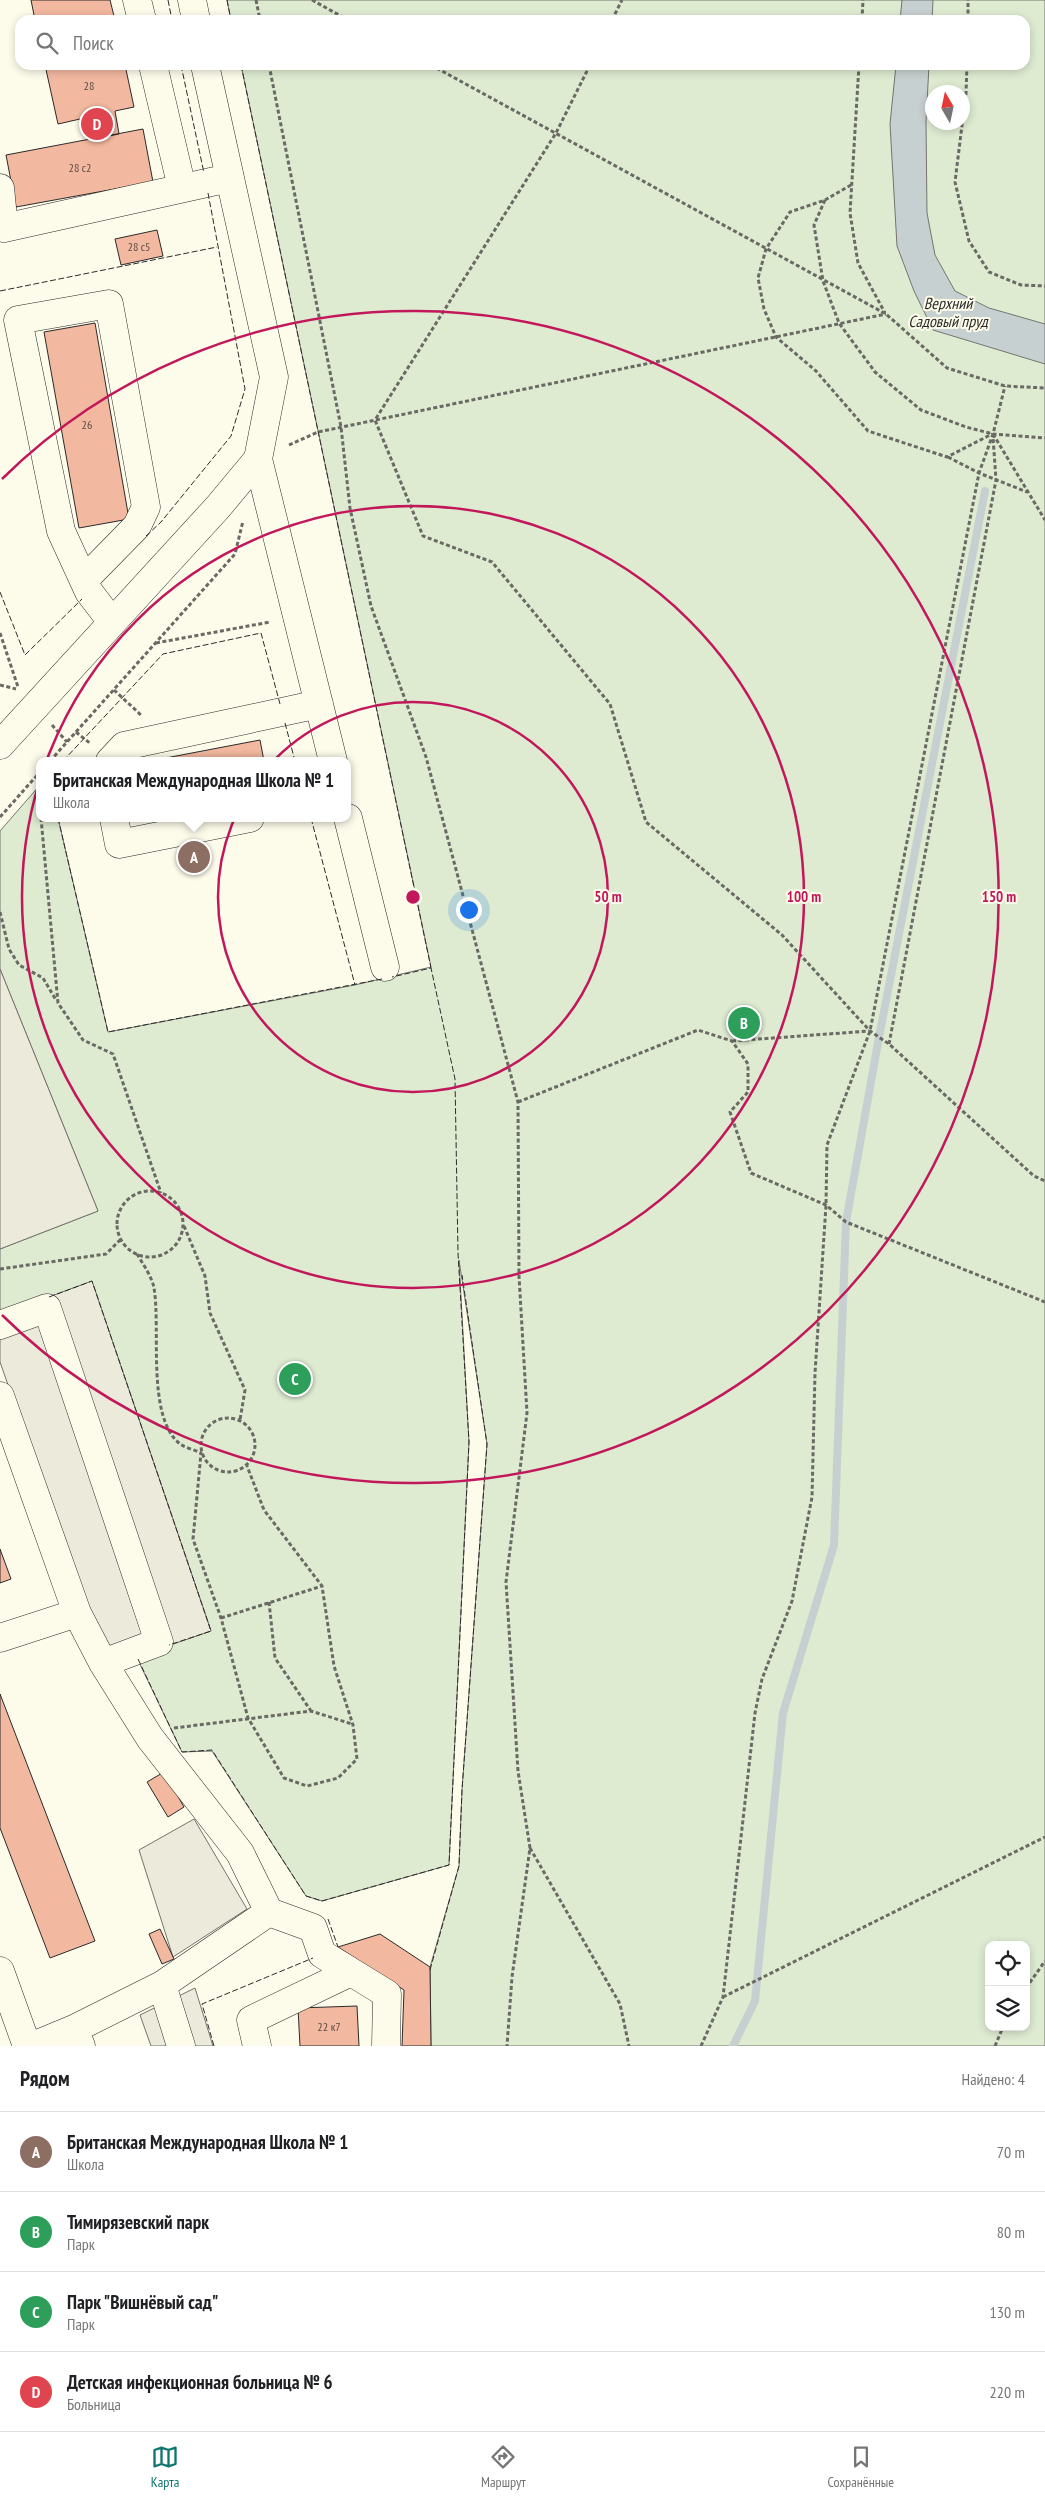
<!DOCTYPE html>
<html lang="ru">
<meta charset="utf-8">
<style>
body{margin:0;font-family:"PT Sans Narrow",sans-serif;background:#f6f6f6;color:#202124}
.controls{position:absolute;right:15px;bottom:15px;display:grid;overflow:hidden;border-radius:10px;box-shadow:0 2px 8px #0003}
.controls button{width:45px;height:45px;display:grid;place-items:center;padding:0;border:0;border-bottom:1px solid #e0e0e0;background:#fff;color:#202124;font:25px sans-serif}
.compass{position:absolute;left:925px;top:85px;width:45px;height:45px;border-radius:50%;background:#fff;box-shadow:0 2px 8px #0003;rotate:351deg}
.you{position:absolute;left:468px;top:909px;width:18px;height:18px;margin:-12px;border:4px solid #fff;border-radius:50%;background:#1a73e8;box-shadow:0 0 0 8px #1a73e833}
.badge{display:grid;place-items:center;width:32px;height:32px;border-radius:50%;background:#0f766e;color:#fff;font-size:16px;font-weight:700}
.pin{position:absolute;translate:-50% -50%;border:2px solid #fff;box-shadow:0 1px 5px #0006}
.popup{position:absolute;left:36px;top:757px;width:315px;height:65px;box-sizing:border-box;display:grid;place-content:center;border-radius:10px;background:#fff;filter:drop-shadow(0 1px 4px #0005);font-size:16px;white-space:nowrap;color:#757577}
.popup b{font-size:19px;color:#202124}
.popup::after{content:'';position:absolute;left:50%;top:100%;margin-left:-10px;border:10px solid transparent;border-top-color:#fff}
.list{margin:0;padding:0;list-style:none}
h2{display:flex;justify-content:space-between;align-items:center;height:65px;margin:0;padding:0 20px;font-size:21px}
h2 small{font-size:16px;font-weight:400;color:#757577}
.list li{display:grid;grid-template-columns:32px 1fr auto;gap:15px;align-items:center;box-sizing:border-box;height:80px;padding:0 20px;border-top:1px solid #e0e0e0}
.list b{display:block;font-size:19px;white-space:nowrap}
.list p{margin:0;font-size:16px;white-space:nowrap;color:#757577}
.list em{font-size:16px;font-style:normal;color:#757577}
.icon{flex:none;width:28px;height:28px;fill:none;stroke:currentColor;stroke-width:2;stroke-linecap:round;stroke-linejoin:round}
.map{position:relative;flex:none;width:1045px;height:2046px;overflow:hidden}
.search{position:absolute;background:#fff;box-shadow:0 2px 8px #0003;left:15px;right:15px;top:15px;height:55px;display:flex;align-items:center;gap:12px;box-sizing:border-box;padding:0 18px;border-radius:15px;color:#757577;font-size:19px}
.sheet{height:385px;background:#fff}
nav{display:flex;justify-content:space-around;align-items:center;box-sizing:border-box;height:70px;border-top:1px solid #e0e0e0;background:#fff;font-size:14px;color:#757577}
nav a{display:grid;justify-items:center;gap:2px}
nav .on{color:#0f766e}
.map>svg:first-child{display:block}
</style>
<div class="map">
<svg width="1045" height="2046" viewBox="0 0 1045 2046">
<rect width="100%" height="100%" fill="#fdfbea"/>
<path fill="#deebd1" stroke="#74746e" fill-rule="evenodd" d="M 227,0 L 1045,0 L 1045,2046 L 431,2046 L 430,1967 L 459,1866 L 462,1790 L 487,1444 L 459,1260 L 469,1442 L 449,1865 L 322,1901 L 306,1896 L 212,1751 L 182,1752 L 136,1656 L 211,1631 L 92,1282 L 0,1315 L 0,1249 L 98,1211 L 0,969 L 0,831 L 40,785 L 40,818 L 58,818 L 108,1032 L 355,985 L 431,967 L 241,65 L 1025,65 L 1025,20 L 231,20 ZM 932,92 L 962,92 L 962,122 L 932,122 ZM 989,1945 L 1026,1945 L 1026,2027 L 989,2027 Z"/>
<path fill="#eceadb" stroke="#74746e" d="M 0,969 L 98,1211 L 0,1249 Z
M 92,1281 L 211,1631 L 107,1667 L 0,1362 L 0,1315 Z
M 194,1819 L 247,1909 L 173,1957 L 139,1850 Z
M 195,1988 L 213,2046 L 151,2046 L 140,2015 Z"/>
<path fill="#c7d0d0" stroke="#74746e" d="M 902,0 L 933,0 L 932,20 L 900,20 Z
M 896,65 L 929,65 L 926,122 L 927,213 L 935,255 L 955,291 L 989,308 L 1045,324 L 1045,364 L 933,330 L 914,291 L 897,246 L 890,124 Z"/>
<g fill="none" stroke-linecap="round" stroke-linejoin="round">
<path stroke="#c7d0d0" stroke-width="8" d="M 733,2046 L 755,2001 L 783,1713 L 834,1545 L 846,1222 L 879,1037 L 985,491"/>
</g>
<path fill="#f2b8a0" stroke="#2b2b2b" d="M 31,0 L 110,0 L 115,20 L 35,20 Z
M 45,65 L 125,65 L 134,107 L 115,111 L 119,134 L 94,139 L 89,117 L 58,124 Z
M 143,129 L 153,182 L 16,207 L 6,155 Z
M 157,230 L 163,256 L 121,265 L 115,239 Z
M 95,323 L 129,519 L 79,528 L 44,332 Z
M 260,740 L 264,761 L 150,761 Z
M 0,1549 L 11,1579 L 0,1583 Z
M 0,1694 L 95,1941 L 50,1958 L 0,1828 Z
M 164,1772 L 184,1807 L 168,1817 L 147,1782 Z
M 160,1929 L 174,1959 L 162,1964 L 149,1934 Z
M 380,1934 L 430,1967 L 431,2046 L 402,2046 L 404,1990 L 338,1947 Z
M 357,2006 L 359,2046 L 300,2046 L 298,2008 Z"/>
<g fill="none" stroke-linecap="round" stroke-linejoin="round">
<defs>
<path id="minor" d="M 137,0 L 142,20
M 192,0 L 196,20
M 153,65 L 182,188
M 205,65 L 274,377 L 258,459 L 333,761
M 0,188 L 4,228 L 229,178
M 84,580 L 137,526 L 146,507 L 109,304 L 18,320 L 61,531 L 89,592 L 112,622
M 0,745 L 218,507 L 258,459
M 110,761 L 124,746 L 319,704
M 114,818 L 119,844 L 250,818
M 348,818 L 385,967
M 0,1325 L 47,1308 L 159,1642 L 103,1663
M 0,1396 L 77,1613 L 0,1638
M 269,1912 L 313,1928 L 322,1954 L 387,1994 L 386,2046
M 0,1971 L 27,2046
M 162,1985 L 181,2046
M 74,2029 L 162,1985 L 269,1912 L 240,1853 L 150,1738 L 103,1663 L 77,1613
M 33,2046 L 74,2029 L 81,2046
M 257,2046 L 251,2020 L 351,1972"/>
</defs>
<use href="#minor" stroke="#2b2b2b" stroke-width="29"/>
<path stroke="#6a6964" stroke-width="3" stroke-dasharray="4 2.5" stroke-linecap="butt" d="M 256,0 L 260,20
M 312,0 L 348,20
M 612,20 L 622,0
M 862,20 L 863,0
M 968,20 L 968,0
M 269,65 L 341,427 L 350,508 L 371,606 L 426,757 L 518,1102 L 519,1276 L 527,1413 L 506,1582 L 518,1771 L 530,1848 L 512,1977 L 507,2046
M 431,65 L 886,314 L 947,368 L 1005,386 L 1045,388
M 590,65 L 556,133 L 375,420 L 423,536 L 492,562 L 610,704 L 646,822 L 782,935 L 870,1031 L 889,1044 L 1034,1176 L 1045,1181
M 859,65 L 850,213 L 858,263 L 885,313
M 967,65 L 966,93 L 955,182 L 969,241 L 989,272 L 1021,285 L 1045,286
M 851,185 L 825,200 L 790,212 L 766,249 L 758,278 L 764,309 L 776,337 L 816,371 L 868,431 L 947,457 L 992,434
M 825,200 L 814,225 L 823,281 L 839,323 L 875,372 L 921,410 L 966,427 L 993,434 L 1045,438
M 993,434 L 1045,520
M 289,445 L 318,432 L 886,314
M 948,457 L 979,473 L 1027,492
M 0,633 L 18,687
M 156,643 L 270,622
M 0,685 L 16,689
M 114,690 L 141,715
M 52,725 L 67,742
M 76,732 L 91,744
M 50,761 L 235,554 L 243,521
M 38,775 L 40,812
M 0,817 L 40,772
M 41,818 L 58,1003 L 83,1040 L 113,1054 L 161,1193
M 0,912 L 9,949 L 19,965 L 43,978 L 56,1000
M 732,1041 L 869,1031
M 889,1044 L 996,480 L 993,437
M 518,1102 L 698,1030 L 732,1041 L 748,1064 L 748,1092 L 730,1112 L 751,1173 L 826,1205 L 846,1222 L 1045,1302
M117 1224a33 33 0 1 1 66 0a33 33 0 1 1-66 0Z
M 184,1226 L 205,1276 L 210,1313 L 245,1390 L 240,1420
M 137,1254 C 143,1264 152,1277 154,1288 C 161,1329 146,1417 180,1444 C 186,1448 195,1450 201,1453 L 193,1539 L 221,1618 L 248,1718 L 284,1778 L 307,1786 L 338,1778 L 357,1759 L 353,1725 L 334,1666 L 322,1586 L 264,1510 L 247,1466
M 0,1269 L 106,1254 L 121,1239
M201 1445a27 27 0 1 1 54 0a27 27 0 1 1-54 0Z
M 269,1602 L 275,1658 L 311,1711
M 221,1618 L 322,1586
M 174,1728 L 311,1711 L 352,1724
M 530,1848 L 620,2004 L 629,2046
M 1026,1988 L 1045,1961
M 723,1997 L 1045,1837
M 701,2046 L 723,1997 L 755,1713 L 762,1679 L 792,1601 L 812,1497 L 815,1373 L 826,1205 L 827,1145 L 870,1031 L 979,473 L 993,434 L 1005,386
M 995,2046 L 1003,2027"/>
<use href="#minor" stroke="#fdfbea" stroke-width="28"/>
<path stroke="#2b2b2b" stroke-width="1" stroke-dasharray="6 2.5" stroke-linecap="butt" d="M 168,0 L 172,20
M 227,0 L 231,20
M 181,65 L 204,173
M 241,65 L 431,968
M 0,291 L 217,247
M 146,536 L 161,522 L 231,436 L 245,389 L 208,193
M 0,592 L 25,655 L 82,599
M 285,723 L 295,761
M 63,761 L 163,654 L 261,633 L 280,704
M 58,818 L 108,1032 L 382,979
M 311,818 L 355,985
M 49,1297 L 92,1281 L 211,1631 L 169,1645
M 138,1659 L 182,1752 L 212,1750 L 306,1896 L 322,1901 L 449,1865 L 469,1442 L 458,1253 L 455,1079 L 431,968 L 392,977
M 328,1919 L 338,1947
M 430,1970 L 459,1866 L 462,1790 L 487,1444 L 462,1275
M 214,2046 L 202,2004 L 313,1958"/>
</g>
<g fill="none" stroke="#c2185b" stroke-width="2.5">
<circle cx="413" cy="897" r="195"/>
<circle cx="413" cy="897" r="391"/>
<path d="M2 479A586 586 0 1 1 2 1315"/>
</g>
<g text-anchor="middle" stroke-width="4" stroke-linejoin="round" paint-order="stroke">
<g font-size="12" fill="#5d4e48">
<text x="89" y="90">28</text>
<text x="80" y="172">28 с2</text>
<text x="139" y="251">28 c5</text>
<text x="87" y="429">26</text>
<text x="329" y="2031">22 к7</text>
</g>
<g font-size="16" font-style="italic" fill="#2b2b2b" stroke="#fdfbea">
<text x="948" y="309">Верхний<tspan x="948" dy="18">Садовый пруд</tspan></text>
</g>
</g>
<circle cx="413" cy="897" r="8" fill="#c2185b" stroke="#fdfbea" stroke-width="2.5"/>
<g font-size="15" text-anchor="middle" font-weight="bold" fill="#c2185b" stroke="#fdfbea" stroke-width="4" stroke-linejoin="round" paint-order="stroke">
<text x="608" y="902">50 m</text>
<text x="804" y="902">100 m</text>
<text x="999" y="902">150 m</text>
</g>
</svg>
<div class="controls">
<button><svg class="icon" aria-label="locate" viewBox="0 0 24 24"><circle cx="12" cy="12" r="6"/><path d="M12 2v4M12 18v4M2 12h4M18 12h4"/></svg></button>
<button><svg class="icon" aria-label="layers" viewBox="0 0 24 24"><path d="M12 4l9 5-9 5-9-5zM3 14l9 5 9-5"/></svg></button>
</div>
<svg class="compass" viewBox="-18 -18 36 36"><path d="M0-13l5 13h-10z" fill="#e53935"/><path d="M0 13l5-13h-10z" fill="#757577"/></svg>
<div class="you"></div>
<div class="pin badge" style="left:194px;top:857px;background:#8d6e63">A</div>
<div class="popup"><b>Британская Международная Школа № 1</b>Школа</div>
<div class="pin badge" style="left:744px;top:1023px;background:#2e9e5b">B</div>
<div class="pin badge" style="left:295px;top:1379px;background:#2e9e5b">C</div>
<div class="pin badge" style="left:97px;top:124px;background:#e0444e">D</div>
<div class="search"><svg class="icon" aria-label="search" viewBox="0 0 24 24"><circle cx="10" cy="10" r="6"/><path d="M15 15l6 6"/></svg>Поиск</div>
</div>
<section class="sheet">
<h2>Рядом<small>Найдено: 4</small></h2>
<ul class="list">
<li><span class="badge" style="background:#8d6e63">A</span><div><b>Британская Международная Школа № 1</b><p>Школа</p></div><em>70 m</em></li>
<li><span class="badge" style="background:#2e9e5b">B</span><div><b>Тимирязевский парк</b><p>Парк</p></div><em>80 m</em></li>
<li><span class="badge" style="background:#2e9e5b">C</span><div><b>Парк &quot;Вишнёвый сад&quot;</b><p>Парк</p></div><em>130 m</em></li>
<li><span class="badge" style="background:#e0444e">D</span><div><b>Детская инфекционная больница № 6</b><p>Больница</p></div><em>220 m</em></li>
</ul>
</section>
<nav>
<a class="on"><svg class="icon" aria-label="map" viewBox="0 0 24 24"><path d="M3 6l6-2 6 2 6-2v14l-6 2-6-2-6 2zM9 4v14M15 6v14"/></svg>Карта</a>
<a><svg class="icon" aria-label="directions" viewBox="0 0 24 24"><path d="M12 3l9 9-9 9-9-9zM9 14v-3h6M13 9l2 2-2 2"/></svg>Маршрут</a>
<a><svg class="icon" aria-label="saved" viewBox="0 0 24 24"><path d="M7 4h10v16l-5-4-5 4z"/></svg>Сохранённые</a>
</nav>
